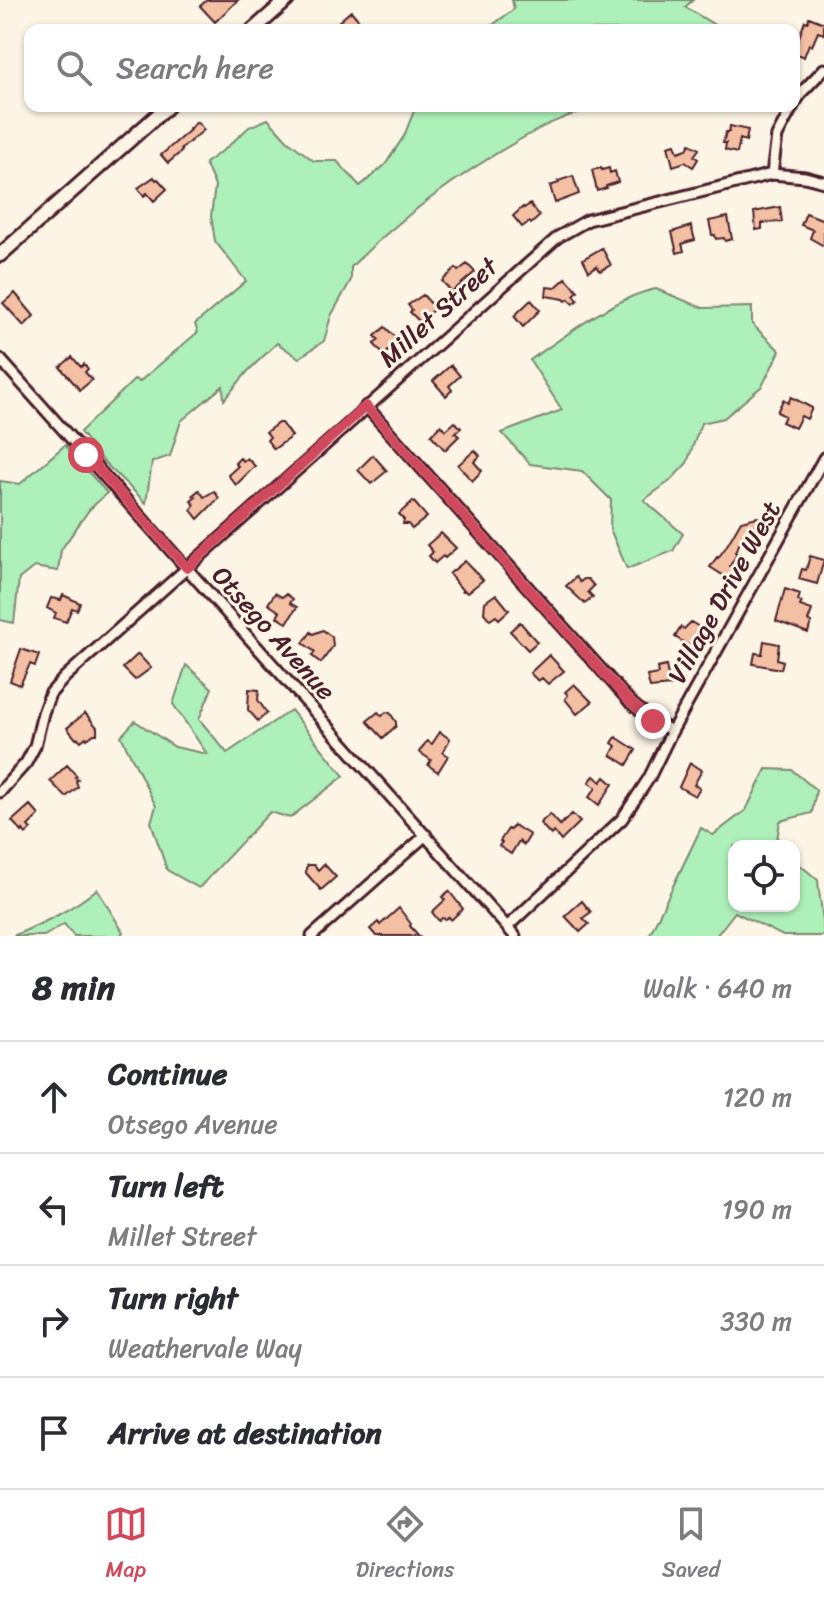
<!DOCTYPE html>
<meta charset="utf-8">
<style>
body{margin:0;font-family:Sriracha,sans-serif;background:#f2f2f3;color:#2b2b33}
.controls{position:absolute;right:24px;bottom:24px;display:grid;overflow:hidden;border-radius:16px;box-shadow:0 2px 6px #0004}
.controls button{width:72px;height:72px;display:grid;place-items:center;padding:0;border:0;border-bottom:2px solid #e1e1e2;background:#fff;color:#2b2b33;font:40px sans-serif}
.stop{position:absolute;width:24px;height:24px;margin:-18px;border:6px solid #d1495b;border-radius:50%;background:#fff}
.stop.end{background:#d1495b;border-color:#fff;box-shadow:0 2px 8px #0008}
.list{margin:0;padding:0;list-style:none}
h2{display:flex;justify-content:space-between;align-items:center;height:104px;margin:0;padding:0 32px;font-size:34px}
h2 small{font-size:26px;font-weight:400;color:#7c7c81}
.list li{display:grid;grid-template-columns:52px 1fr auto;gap:24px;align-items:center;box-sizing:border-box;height:112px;padding:0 32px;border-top:2px solid #e1e1e2}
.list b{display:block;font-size:30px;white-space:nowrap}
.list p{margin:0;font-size:26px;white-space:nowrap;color:#7c7c81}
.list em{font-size:26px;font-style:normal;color:#7c7c81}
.icon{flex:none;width:44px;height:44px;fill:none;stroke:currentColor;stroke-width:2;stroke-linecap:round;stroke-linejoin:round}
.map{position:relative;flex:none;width:824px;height:936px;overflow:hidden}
.search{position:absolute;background:#fff;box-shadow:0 2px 6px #0004;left:24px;right:24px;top:24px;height:88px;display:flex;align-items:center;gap:20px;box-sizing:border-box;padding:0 28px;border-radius:16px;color:#7c7c81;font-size:30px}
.sheet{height:552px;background:#fff}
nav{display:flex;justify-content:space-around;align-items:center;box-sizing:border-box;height:112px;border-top:2px solid #e1e1e2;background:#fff;font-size:22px;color:#7c7c81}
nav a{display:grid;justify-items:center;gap:4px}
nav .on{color:#d1495b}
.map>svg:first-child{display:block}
</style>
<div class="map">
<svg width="824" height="936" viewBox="0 0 824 936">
<rect width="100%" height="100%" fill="#fcf5e5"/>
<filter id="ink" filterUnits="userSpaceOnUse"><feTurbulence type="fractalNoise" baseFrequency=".0125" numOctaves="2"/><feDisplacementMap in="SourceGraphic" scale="16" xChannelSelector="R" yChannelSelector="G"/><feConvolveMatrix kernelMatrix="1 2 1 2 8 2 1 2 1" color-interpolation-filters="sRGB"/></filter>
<g filter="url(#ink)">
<path fill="#aef0b9" stroke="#7c8872" stroke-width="2" d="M 512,0 L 693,0 L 685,7 L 723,30 L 486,30 L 514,9 Z
M 416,106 L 597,106 C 578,113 557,119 539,129 C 471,166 406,212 351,267 L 351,280 L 331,316 L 324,341 L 299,358 L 277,343 L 248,371 L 224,400 L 223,386 L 181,421 L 170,456 L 152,462 L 146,503 L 104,462 L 80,432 L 135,379 L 139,382 L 198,332 L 195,324 L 246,281 L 215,241 L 211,216 L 215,186 L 205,163 L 225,149 L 249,127 L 268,119 L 287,140 L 314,161 L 337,161 L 360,186 L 385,165 L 404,136 Z
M 656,289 L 703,308 L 752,307 L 752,324 L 780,351 L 762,386 L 724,418 L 701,423 L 687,463 L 670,481 L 644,500 L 683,534 L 673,551 L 627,569 L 610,529 L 611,500 L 582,471 L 530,464 L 502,433 L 562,410 L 530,360 C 566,336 614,297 656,289 Z
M 65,445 L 107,493 L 89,510 L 61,550 L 58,571 L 34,567 L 19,579 L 14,623 L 0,620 L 0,481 L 20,484 Z
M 186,665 L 212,688 L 199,719 L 227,753 L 291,710 L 344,776 L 290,818 L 270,812 L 199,888 L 167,870 L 151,822 L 156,806 L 121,736 L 135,721 L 175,747 L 207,754 L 173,704 Z
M 766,769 L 792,770 L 816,790 L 812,813 L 780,821 L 776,846 L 734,846 L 734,906 L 794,906 L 794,860 L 818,880 C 819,899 824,917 824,936 L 783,936 L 735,912 L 716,936 L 649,936 L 701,828 L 713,835 L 746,810 Z
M 97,889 L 123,932 L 120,936 L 74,936 L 64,924 L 44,936 L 13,936 C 43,923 72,910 97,889 Z"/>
<path fill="#f3c0a4" stroke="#4a1f2b" stroke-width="2" d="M 207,0 L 238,0 L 215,22 L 200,6 Z
M 351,11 L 363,25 L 357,30 L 329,30 Z
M 809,17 L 824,23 L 824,34 L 818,32 L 812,46 L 809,44 L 804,57 L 794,53 L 794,51 L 805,21 L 808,22 Z
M 197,122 L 204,130 L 181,149 L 182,151 L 168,163 L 161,155 L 190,130 L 189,129 Z
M 730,126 L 748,130 L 746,141 L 740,139 L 737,153 L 725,150 L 726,143 L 723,143 L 726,132 L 729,132 Z
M 675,144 L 678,152 L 687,149 L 690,144 L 699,149 L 694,156 L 698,159 L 693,167 L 685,162 L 673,166 L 668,146 Z
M 601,168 L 602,170 L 609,168 L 610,173 L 615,171 L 618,182 L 606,186 L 607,188 L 597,191 L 592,170 Z
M 573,176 L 579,194 L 555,203 L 550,186 L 559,183 L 558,181 Z
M 154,177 L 156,180 L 158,179 L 167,189 L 154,201 L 147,193 L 144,196 L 138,188 Z
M 530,204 L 540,216 L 531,224 L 529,222 L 522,227 L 513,216 L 523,207 L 524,208 Z
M 780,207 L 782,222 L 762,223 L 762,229 L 756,230 L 754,212 Z
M 806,213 L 824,220 L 824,246 L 810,238 L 813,230 L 801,225 Z
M 728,217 L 732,239 L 725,241 L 724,238 L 716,239 L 715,235 L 712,235 L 709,221 Z
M 691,226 L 695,240 L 684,243 L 682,244 L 684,251 L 677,253 L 672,232 Z
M 602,248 L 611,265 L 600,271 L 597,266 L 589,271 L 583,259 Z
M 467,264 L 475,272 L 452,292 L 442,281 L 456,268 L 458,271 Z
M 566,278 L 578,291 L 574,295 L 578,300 L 573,304 L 569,299 L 566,301 L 564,299 L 546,296 L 547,287 L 555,288 Z
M 15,293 L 34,316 L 24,326 L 3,303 Z
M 423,295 L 435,308 L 420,322 L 410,312 L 412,310 L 408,305 Z
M 531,300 L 540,310 L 523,327 L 514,316 Z
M 385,327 L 399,341 L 384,355 L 374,344 L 379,340 L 375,336 Z
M 72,357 L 81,367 L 84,364 L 88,369 L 85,372 L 92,380 L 80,390 L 60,367 Z
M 451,365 L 460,376 L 449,386 L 452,390 L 446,396 L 433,381 Z
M 791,397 L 812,408 L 807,419 L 801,416 L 795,428 L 782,422 L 785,416 L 777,412 L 783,400 L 788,403 Z
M 455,422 L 461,428 L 455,433 L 459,436 L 445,450 L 431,435 L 441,425 L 446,430 Z
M 278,423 L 281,423 L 292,436 L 274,449 L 267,440 L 270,437 L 266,432 Z
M 475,450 L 480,456 L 474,462 L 482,471 L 472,481 L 458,465 Z
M 373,455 L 387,471 L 371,484 L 358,470 Z
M 240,458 L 243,461 L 247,458 L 255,466 L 236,485 L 228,475 L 238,466 L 235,463 Z
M 199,490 L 204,497 L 214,491 L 219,498 L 198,519 L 191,510 L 195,505 L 191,501 L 196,497 L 193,495 Z
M 413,501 L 427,517 L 412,529 L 408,524 L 403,524 L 404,520 L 399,514 Z
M 757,517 L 766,521 L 761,529 L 754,525 L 744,540 L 742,539 L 735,552 L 737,554 L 730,566 L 735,569 L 729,579 L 710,567 L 717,557 L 718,558 L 726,547 L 741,521 Z
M 441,533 L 456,548 L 445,558 L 443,556 L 435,563 L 429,556 L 433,552 L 427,545 Z
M 810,556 L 824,560 L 817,584 L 799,579 L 802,569 L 806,570 Z
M 465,561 L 483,580 L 467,593 L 464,590 L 463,591 L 449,574 Z
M 576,577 L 580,582 L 584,579 L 588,579 L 594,586 L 588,592 L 593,597 L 585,604 L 566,586 Z
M 785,589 L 800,594 L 798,601 L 802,602 L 800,606 L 812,610 L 808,621 L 811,622 L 808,633 L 776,621 Z
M 275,593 L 282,597 L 286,594 L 293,599 L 290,603 L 297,607 L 287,623 L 277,617 L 280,612 L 268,604 Z
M 496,594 L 509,610 L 499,619 L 496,616 L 490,620 L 484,613 L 485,602 Z
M 63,595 L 80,603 L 77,610 L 72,608 L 66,622 L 54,618 L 56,613 L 47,608 L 51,598 L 61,600 Z
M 520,622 L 537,642 L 528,650 L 510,631 Z
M 691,622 L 704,630 L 693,648 L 675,637 L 681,627 L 684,629 Z
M 323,630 L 332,637 L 333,646 L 321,663 L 312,656 L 315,652 L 303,643 L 311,632 L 313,634 Z
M 764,641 L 779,644 L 777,659 L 783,661 L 781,669 L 753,664 L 755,653 L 762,654 Z
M 21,649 L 39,655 L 35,666 L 30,664 L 20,685 L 10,681 Z
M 138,654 L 151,668 L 135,680 L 123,668 Z
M 549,655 L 564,671 L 548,684 L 542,678 L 538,681 L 530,673 Z
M 666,666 L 670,686 L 650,688 L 647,676 L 658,674 L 657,668 Z
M 574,684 L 592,702 L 577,714 L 565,699 L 568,695 L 565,692 Z
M 249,689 L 259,690 L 258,700 L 267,713 L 258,721 L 248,710 Z
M 378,712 L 382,716 L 386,712 L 390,713 L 396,722 L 396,726 L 383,738 L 367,721 Z
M 85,713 L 97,727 L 97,734 L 94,734 L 87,739 L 86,737 L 81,741 L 78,738 L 76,739 L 67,728 Z
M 440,732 L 450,739 L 443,752 L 448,756 L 438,772 L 428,765 L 431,760 L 419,752 L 427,741 L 432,744 Z
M 616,737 L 636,750 L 627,765 L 611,755 L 616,746 L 612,743 Z
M 690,763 L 702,770 L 694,785 L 700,788 L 695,796 L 679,787 Z
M 67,765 L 77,776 L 75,777 L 78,780 L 76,781 L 78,787 L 66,797 L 50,781 Z
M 594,776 L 601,782 L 605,777 L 613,784 L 599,805 L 589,797 L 596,788 L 589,782 Z
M 30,805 L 39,815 L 28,826 L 31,829 L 26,834 L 23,830 L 22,832 L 12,821 Z
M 550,814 L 560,825 L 572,814 L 580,822 L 561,841 L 554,832 L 551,835 L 540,823 Z
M 514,825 L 530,835 L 524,845 L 519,841 L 511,854 L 499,846 L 502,842 L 500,841 L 508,829 L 510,830 Z
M 324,864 L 336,877 L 321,890 L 306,873 L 306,868 L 308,865 L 314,865 L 318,870 Z
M 449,891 L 463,909 L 451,920 L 449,917 L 446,919 L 442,918 L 439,921 L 432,912 L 445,900 L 442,897 Z
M 582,901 L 591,912 L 583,918 L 589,924 L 580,932 L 565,916 Z
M 399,908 L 411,924 L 410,926 L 419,936 L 376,936 L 370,929 L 378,922 L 380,925 Z"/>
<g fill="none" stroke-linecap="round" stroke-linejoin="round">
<defs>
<path id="minor" d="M 794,104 L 802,92 L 824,69
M 772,174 L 777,136 L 793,106
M 0,359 L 515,936
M 366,406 L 630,702 L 653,721 L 672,731
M 0,792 L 26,763 L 35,746 L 43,713 L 50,694 L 65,677 L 558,237 L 588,220 L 772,174 L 805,177 L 824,182
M 507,927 L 622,819 L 649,778 L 672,731 L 824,458
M 312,936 L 426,835"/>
<path id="tertiary" d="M 253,30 L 287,0
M 0,255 L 168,106"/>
</defs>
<use href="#minor" stroke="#4a1f2b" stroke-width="15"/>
<use href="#tertiary" stroke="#4a1f2b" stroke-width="18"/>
<use href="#minor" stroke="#fcf5e5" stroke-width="9"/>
<use href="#tertiary" stroke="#fcf5e5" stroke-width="12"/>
</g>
</g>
<g fill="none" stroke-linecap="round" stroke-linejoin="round" filter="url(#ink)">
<path stroke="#d1495b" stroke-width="10" d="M 86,455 L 187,568 L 366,406 L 608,678 L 630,702 L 653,721"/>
</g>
<g text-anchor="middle" stroke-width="6" stroke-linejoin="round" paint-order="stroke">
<g font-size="26" fill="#4a1f2b" stroke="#fcf5e5">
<text transform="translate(438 312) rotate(-42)" y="9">Millet Street</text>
<text transform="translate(724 592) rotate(-61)" y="9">Village Drive West</text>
<text transform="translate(274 633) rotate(48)" y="9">Otsego Avenue</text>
</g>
</g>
</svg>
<div class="controls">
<button><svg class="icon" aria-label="locate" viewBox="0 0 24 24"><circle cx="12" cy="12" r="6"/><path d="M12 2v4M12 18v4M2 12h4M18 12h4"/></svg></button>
</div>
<div class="stop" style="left:86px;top:455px"></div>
<div class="stop end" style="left:653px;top:721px"></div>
<div class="search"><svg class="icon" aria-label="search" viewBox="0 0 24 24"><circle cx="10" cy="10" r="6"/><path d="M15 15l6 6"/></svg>Search here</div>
</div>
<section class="sheet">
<h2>8 min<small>Walk · 640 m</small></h2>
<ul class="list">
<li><svg class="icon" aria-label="ahead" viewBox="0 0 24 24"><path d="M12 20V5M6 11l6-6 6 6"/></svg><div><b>Continue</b><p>Otsego Avenue</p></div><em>120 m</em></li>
<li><svg class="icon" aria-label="left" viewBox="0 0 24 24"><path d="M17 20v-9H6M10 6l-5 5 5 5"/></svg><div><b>Turn left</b><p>Millet Street</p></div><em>190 m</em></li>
<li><svg class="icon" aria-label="right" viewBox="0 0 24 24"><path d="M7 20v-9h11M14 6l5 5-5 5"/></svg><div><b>Turn right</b><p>Weathervale Way</p></div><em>330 m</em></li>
<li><svg class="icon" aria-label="arrive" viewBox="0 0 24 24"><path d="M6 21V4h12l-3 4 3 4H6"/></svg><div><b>Arrive at destination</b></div></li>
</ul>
</section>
<nav>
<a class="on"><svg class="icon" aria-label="map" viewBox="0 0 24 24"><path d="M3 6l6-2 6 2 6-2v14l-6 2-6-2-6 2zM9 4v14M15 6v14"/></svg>Map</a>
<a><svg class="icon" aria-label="directions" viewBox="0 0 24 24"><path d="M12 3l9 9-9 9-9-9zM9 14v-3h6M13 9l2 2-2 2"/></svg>Directions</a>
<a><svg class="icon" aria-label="saved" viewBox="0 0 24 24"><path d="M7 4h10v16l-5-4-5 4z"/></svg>Saved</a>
</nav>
